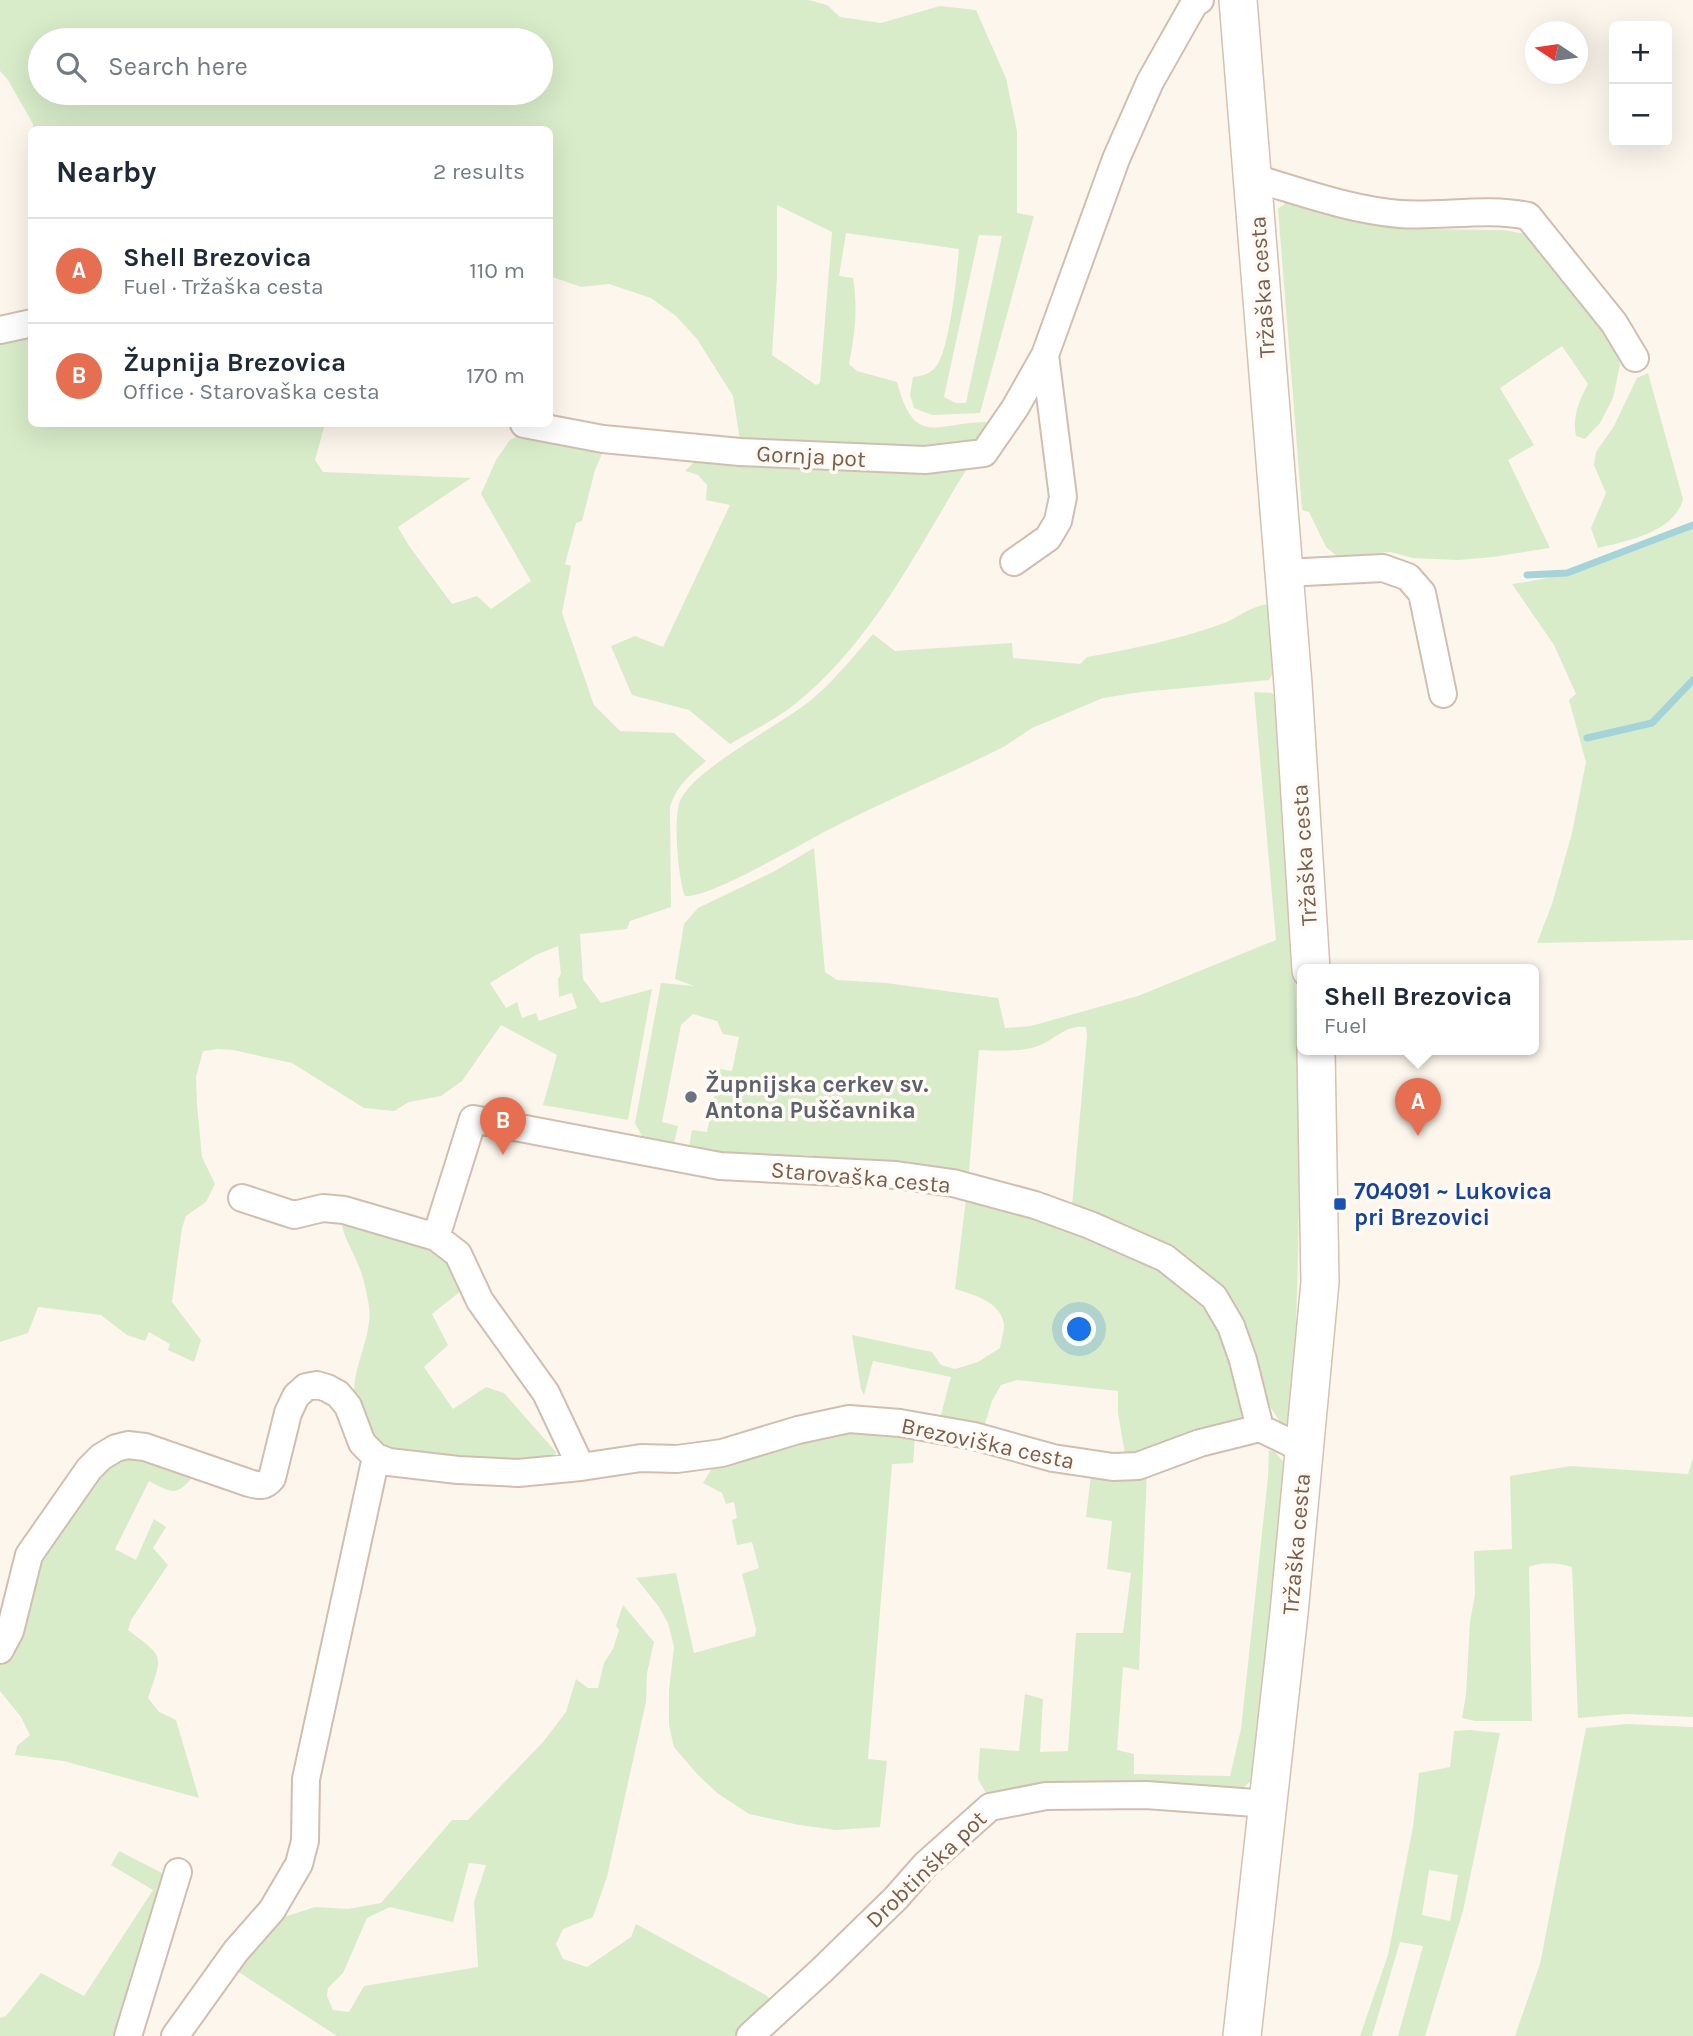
<!DOCTYPE html>
<meta charset="utf-8">
<style>
body{margin:0;font-family:Karla,sans-serif;background:#f6f6f7;color:#1f2937}
.controls{position:absolute;right:21px;top:21px;display:grid;overflow:hidden;border-radius:10px;box-shadow:0 7px 28px #0002}
.controls button{width:63px;height:63px;display:grid;place-items:center;padding:0;border:0;border-bottom:2px solid #e0e1e3;background:#fff;color:#1f2937;font:35px sans-serif}
.compass{position:absolute;left:1525px;top:21px;width:63px;height:63px;border-radius:50%;background:#fff;box-shadow:0 7px 28px #0002;rotate:283deg}
.you{position:absolute;left:1080px;top:1330px;width:24px;height:24px;margin:-18px;border:5px solid #fff;border-radius:50%;background:#1a73e8;box-shadow:0 0 0 10px #1a73e833}
.badge{display:grid;place-items:center;width:46px;height:46px;border-radius:50%;background:#e76f51;color:#fff;font-size:23px;font-weight:700}
.pin{position:absolute;translate:-50% -58px;filter:drop-shadow(0 2px 4px #0008)}
.pin::after{content:'';position:absolute;top:37px;width:24px;height:21px;background:inherit;clip-path:polygon(0 0,100% 0,50% 100%)}
.popup{position:absolute;left:1297px;top:964px;width:242px;height:91px;box-sizing:border-box;display:grid;place-content:center;border-radius:10px;background:#fff;filter:drop-shadow(0 2px 5px #0005);font-size:23px;white-space:nowrap;color:#747a83}
.popup b{font-size:26px;color:#1f2937}
.popup::after{content:'';position:absolute;left:50%;top:100%;margin-left:-14px;border:14px solid transparent;border-top-color:#fff}
.list{margin:0;padding:0;list-style:none}
h2{display:flex;justify-content:space-between;align-items:center;height:91px;margin:0;padding:0 28px;font-size:30px}
h2 small{font-size:23px;font-weight:400;color:#747a83}
.list li{display:grid;grid-template-columns:46px 1fr auto;gap:21px;align-items:center;box-sizing:border-box;height:105px;padding:0 28px;border-top:2px solid #e0e1e3}
.list b{display:block;font-size:26px;white-space:nowrap}
.list p{margin:0;font-size:23px;white-space:nowrap;color:#747a83}
.list em{font-size:23px;font-style:normal;color:#747a83}
.icon{flex:none;width:38px;height:38px;fill:none;stroke:currentColor;stroke-width:2;stroke-linecap:round;stroke-linejoin:round}
.map{position:relative;flex:none;width:1693px;height:2036px;overflow:hidden}
.search{position:absolute;background:#fff;box-shadow:0 7px 28px #0002;left:28px;top:28px;width:525px;height:77px;display:flex;align-items:center;gap:18px;box-sizing:border-box;padding:0 24px;border-radius:38px;color:#747a83;font-size:26px}
.panel{position:absolute;background:#fff;box-shadow:0 7px 28px #0002;left:28px;top:126px;width:525px;height:301px;border-radius:10px}
.map>svg:first-child{display:block}
</style>
<div class="map">
<svg width="1693" height="2036" viewBox="0 0 1693 2036">
<rect width="100%" height="100%" fill="#fdf6ec"/>
<path fill="#d8ecc9" fill-rule="evenodd" d="M 0,0 L 809,0 L 827,5 L 840,17 L 881,23 L 940,6 L 976,10 L 1006,78 L 1017,131 L 1017,213 L 1034,216 L 980,413 L 932,415 L 914,408 L 910,395 L 913,377 C 921,376 927,375 934,369 C 950,355 957,272 959,249 L 846,233 L 839,276 L 853,278 C 858,309 855,334 849,364 L 857,371 L 897,382 C 915,449 935,422 988,422 L 978,440 L 905,455 L 741,446 L 733,396 L 697,339 L 676,316 L 651,298 L 609,284 L 581,287 L 550,276 L 550,130 L 33,129 L 33,124 L 8,80 L 0,71 ZM 40,40 L 541,40 L 541,93 L 40,93 ZM 777,205 L 832,232 L 820,383 L 816,385 L 772,355 L 777,277 ZM 979,235 L 1002,236 L 966,403 L 956,403 L 944,397 Z
M 1288,201 L 1363,222 L 1423,229 L 1504,230 L 1526,234 L 1605,329 L 1617,350 L 1620,365 L 1613,398 L 1600,423 L 1585,439 L 1576,436 C 1572,417 1579,401 1588,384 L 1562,346 L 1500,388 L 1534,445 L 1508,460 L 1550,548 L 1493,557 L 1458,560 L 1413,558 L 1390,552 L 1338,557 L 1326,547 L 1309,512 L 1302,510 L 1278,209 Z
M 31,330 L 32,424 L 325,424 L 315,460 L 323,472 L 471,478 L 398,527 L 409,546 L 452,604 L 477,596 L 491,609 L 531,581 L 481,494 L 496,460 L 510,440 L 525,433 L 605,447 L 595,470 L 582,521 L 576,523 L 565,564 L 571,566 L 562,613 L 594,705 L 620,731 L 674,733 L 706,761 C 690,775 676,786 670,807 L 671,907 L 630,921 L 627,929 L 580,934 L 583,979 L 601,1003 L 652,989 L 628,1120 L 543,1105 L 557,1055 L 501,1025 L 462,1081 L 441,1096 L 409,1102 L 394,1111 L 364,1108 L 292,1063 L 233,1050 L 218,1049 L 203,1051 L 196,1077 L 197,1105 L 202,1157 L 215,1184 L 206,1202 L 186,1216 L 182,1228 L 172,1302 L 201,1340 L 194,1362 L 168,1350 L 170,1344 L 149,1332 L 145,1341 L 127,1335 L 101,1315 L 38,1307 L 28,1333 L 0,1342 L 0,336 ZM 558,946 L 561,974 L 558,979 L 559,997 L 572,993 L 577,1008 L 539,1021 L 536,1013 L 522,1018 L 517,1002 L 506,1008 L 490,983 L 536,955 Z
M 1648,373 L 1683,499 C 1675,532 1627,541 1598,548 L 1591,528 L 1606,493 L 1594,465 L 1596,452 L 1614,426 L 1637,378 Z
M 698,458 L 971,462 C 918,547 874,641 795,704 C 775,720 752,731 730,744 L 689,710 L 632,695 L 611,646 L 635,636 L 663,647 L 730,505 L 706,500 L 707,485 L 698,475 L 685,471 Z
M 1693,527 L 1693,940 L 1537,943 L 1552,904 L 1572,833 L 1586,762 L 1569,700 L 1576,694 L 1554,645 L 1512,584 C 1575,576 1634,552 1693,527 Z
M 1268,604 L 1275,670 L 1269,680 L 1141,692 L 1103,698 L 1032,728 L 1005,746 C 948,775 888,799 830,829 C 802,843 711,898 685,896 C 678,879 673,817 680,801 C 692,770 782,724 811,700 C 834,681 853,657 873,634 L 895,651 L 1012,643 L 1013,658 L 1080,664 L 1087,657 C 1132,649 1176,640 1219,625 C 1238,619 1245,608 1268,604 Z
M 1254,692 L 1272,693 L 1277,699 C 1283,783 1291,868 1294,952 C 1301,1109 1301,1266 1291,1423 L 1282,1425 L 1264,1397 L 1241,1324 L 1072,1206 L 1087,1036 L 1086,1027 C 1063,1025 1055,1041 1035,1047 C 1018,1052 997,1051 979,1050 L 969,1172 L 805,1155 L 750,1156 L 689,1147 L 692,1130 L 707,1132 L 720,1069 L 732,1071 L 739,1037 L 723,1034 L 717,1021 L 693,1014 L 681,1025 L 662,1122 L 678,1126 L 674,1144 L 643,1138 L 635,1123 L 661,983 L 694,986 L 675,979 L 684,924 L 698,908 L 773,872 L 814,848 L 825,972 L 837,980 L 886,983 L 998,998 L 1005,1028 L 1031,1026 L 1138,996 L 1276,940 Z
M 966,1199 L 1019,1210 L 1140,1259 L 1170,1277 L 1207,1307 L 1224,1336 L 1245,1411 L 1239,1422 L 1160,1451 L 1125,1454 L 1118,1413 L 1118,1391 L 1017,1380 L 1001,1385 L 992,1401 L 983,1430 L 939,1422 L 951,1377 L 873,1361 L 864,1395 L 861,1389 L 852,1335 L 932,1352 L 941,1365 L 955,1369 L 978,1362 L 1000,1348 C 1001,1341 1004,1332 1004,1325 C 1002,1302 972,1294 955,1289 Z
M 341,1215 L 418,1238 L 455,1264 L 466,1287 L 432,1314 L 448,1345 L 424,1367 L 453,1409 L 486,1387 L 504,1393 L 556,1452 L 554,1458 C 516,1464 407,1466 377,1442 C 366,1434 355,1408 354,1395 C 353,1365 373,1335 369,1306 C 367,1294 364,1280 360,1269 C 353,1250 341,1235 341,1215 Z
M 882,1431 L 915,1437 L 913,1463 L 892,1464 L 868,1759 L 887,1761 L 880,1827 L 836,1830 L 799,1825 L 749,1814 L 717,1793 L 697,1774 L 674,1747 L 669,1725 L 669,1690 L 674,1647 L 668,1623 L 659,1607 L 636,1578 L 676,1573 L 694,1653 L 755,1636 L 756,1629 L 742,1574 L 759,1568 L 752,1542 L 737,1545 L 732,1520 L 737,1518 L 734,1502 L 726,1504 L 722,1493 L 703,1483 L 712,1468 L 792,1442 L 833,1434 Z
M 1269,1450 L 1275,1452 L 1287,1466 L 1253,1779 L 1243,1788 L 1059,1785 L 1021,1787 L 987,1795 L 978,1779 L 980,1748 L 1019,1751 L 1025,1694 L 1043,1699 L 1040,1752 L 1068,1751 L 1076,1633 L 1123,1633 L 1131,1573 L 1107,1569 L 1112,1521 L 1086,1517 L 1091,1475 L 1147,1471 L 1139,1670 L 1123,1667 L 1117,1750 L 1134,1754 L 1134,1774 L 1230,1776 L 1241,1729 L 1268,1477 Z
M 122,1454 L 197,1472 C 177,1496 175,1495 149,1481 L 115,1549 L 136,1560 L 154,1519 L 166,1527 L 153,1548 L 168,1565 L 131,1620 L 128,1630 C 165,1658 163,1654 148,1698 L 159,1712 L 176,1720 L 199,1798 L 64,1761 L 15,1755 L 17,1746 L 30,1735 L 21,1717 L 0,1691 L 0,1661 L 36,1562 L 93,1474 Z
M 1693,1458 L 1693,1717 L 1626,1714 L 1578,1718 L 1572,1567 C 1558,1563 1543,1561 1529,1567 L 1532,1721 L 1475,1721 L 1462,1718 L 1466,1695 L 1470,1621 L 1475,1595 L 1474,1551 L 1512,1549 L 1510,1476 L 1570,1466 L 1688,1474 Z
M 623,1605 L 654,1642 L 647,1673 L 646,1702 L 607,1877 L 593,1917 L 563,1929 L 556,1944 L 563,1959 L 587,1967 L 631,1937 L 636,1924 L 766,1995 L 772,2001 L 737,2036 L 337,2036 L 231,1967 L 276,1915 L 287,1916 L 315,1907 L 348,1909 L 381,1903 L 452,1820 L 468,1820 L 543,1742 L 566,1712 L 576,1679 L 588,1688 L 598,1688 L 604,1663 L 613,1649 L 619,1630 L 616,1626 ZM 469,1863 L 486,1865 L 474,1902 L 478,1967 L 364,1986 L 349,2012 L 333,2010 L 327,1996 L 328,1988 L 343,1973 L 367,1918 L 390,1907 L 453,1922 Z
M 1627,1724 L 1693,1727 L 1693,2036 L 1515,2036 L 1540,1964 L 1586,1728 Z
M 1470,1730 L 1500,1733 L 1463,1911 L 1425,2036 L 1398,2036 L 1423,1946 L 1400,1942 L 1372,2036 L 1360,2036 L 1388,1955 L 1413,1827 L 1419,1773 L 1450,1767 L 1454,1731 ZM 1429,1870 L 1458,1875 L 1450,1921 L 1422,1915 Z
M 119,1851 L 168,1876 L 121,2036 L 0,2036 L 0,2018 L 6,2016 L 41,1973 L 84,1996 L 153,1890 L 111,1865 Z"/>
<g fill="none" stroke-linecap="round" stroke-linejoin="round">
<path stroke="#a5d3da" stroke-width="7" d="M 1527,575 L 1567,573 L 1693,525
M 1587,738 L 1652,723 L 1693,680"/>
<defs>
<path id="minor" d="M 1254,178 C 1302,192 1350,210 1400,214 C 1443,217 1486,207 1528,216 L 1614,323 L 1635,358
M 0,330 L 32,323
M 524,424 L 603,439 L 740,452 L 925,460 L 984,453 L 1015,408 L 1045,355 L 1116,159 L 1150,82 L 1194,4 L 1200,0
M 1014,562 L 1048,538 L 1058,521 L 1063,497 L 1045,355
M 1285,573 L 1383,568 L 1408,577 L 1422,593 L 1443,694
M 242,1198 L 294,1215 L 323,1208 L 344,1210 L 436,1237 L 458,1254 L 480,1301 L 546,1393 L 581,1467
M 436,1237 L 473,1119 L 720,1166 L 896,1175 L 953,1183 L 1035,1205 L 1090,1225 L 1165,1258 L 1214,1297 L 1231,1326 L 1243,1360 L 1260,1428
M 0,1650 L 10,1631 L 29,1555 L 89,1469 L 101,1457 L 116,1448 L 128,1445 L 145,1447 L 249,1483 C 259,1486 265,1487 272,1478 L 288,1413 L 296,1396 L 306,1387 L 317,1385 L 327,1388 L 338,1394 L 348,1406 L 362,1443 L 376,1457 L 389,1462 L 458,1470 L 518,1473 L 581,1467 L 641,1458 L 677,1459 L 722,1453 L 798,1430 L 849,1419 L 900,1423 L 974,1436 L 1053,1458 L 1113,1467 L 1138,1466 L 1200,1443 L 1260,1428 L 1305,1450
M 128,2036 L 178,1872
M 175,2036 L 236,1951 L 272,1910 L 299,1864 L 305,1841 L 306,1779 L 376,1457
M 750,2036 L 821,1971 L 896,1898 L 925,1865 L 990,1807 L 1046,1796 L 1146,1795 L 1269,1804"/>
<path id="secondary" d="M 1238,0 L 1293,684 L 1311,970
M 1242,2036 L 1289,1613 L 1320,1282 L 1316,1050"/>
</defs>
<use href="#minor" stroke="#d1beb0" stroke-width="30"/>
<use href="#secondary" stroke="#d6c0b0" stroke-width="40"/>
<use href="#minor" stroke="#fff" stroke-width="26"/>
<use href="#secondary" stroke="#fff" stroke-width="37"/>
</g>
<circle fill="#6b7280" stroke="#fffaf3" stroke-width="2.5" cx="691" cy="1097" r="7"/>
<rect fill="#1a4fb4" stroke="#fffaf3" stroke-width="2.5" x="1333" y="1197" width="14" height="14" rx="3.5"/>
<g text-anchor="middle" stroke-width="7" stroke-linejoin="round" paint-order="stroke">
<g font-size="23" fill="#7a5c4d" stroke="#fffaf3">
<text transform="translate(1262 287) rotate(-94)" y="8">Tržaška cesta</text>
<text transform="translate(811 456) rotate(3)" y="8">Gornja pot</text>
<text transform="translate(1304 855) rotate(-94)" y="8">Tržaška cesta</text>
<text transform="translate(861 1177) rotate(5)" y="8">Starovaška cesta</text>
<text transform="translate(988 1443) rotate(12)" y="8">Brezoviška cesta</text>
<text transform="translate(1296 1544) rotate(-85)" y="8">Tržaška cesta</text>
<text transform="translate(926 1869) rotate(-44)" y="8">Drobtinška pot</text>
</g>
<g font-size="23" font-weight="bold" fill="#5b616d" stroke="#fffaf3" text-anchor="start">
<text x="705" y="1092">Župnijska cerkev sv.<tspan x="705" dy="26">Antona Puščavnika</tspan></text>
</g>
<g font-size="23" font-weight="bold" fill="#164399" stroke="#fffaf3" text-anchor="start">
<text x="1354" y="1199">704091 ~ Lukovica<tspan x="1354" dy="26">pri Brezovici</tspan></text>
</g>
</g>
</svg>
<div class="controls">
<button>+</button>
<button>−</button>
</div>
<svg class="compass" viewBox="-18 -18 36 36"><path d="M0-13l5 13h-10z" fill="#e53935"/><path d="M0 13l5-13h-10z" fill="#747a83"/></svg>
<div class="you"></div>
<div class="pin badge" style="left:1418px;top:1136px">A</div>
<div class="popup"><b>Shell Brezovica</b>Fuel</div>
<div class="pin badge" style="left:503px;top:1155px">B</div>
<div class="search"><svg class="icon" aria-label="search" viewBox="0 0 24 24"><circle cx="10" cy="10" r="6"/><path d="M15 15l6 6"/></svg>Search here</div>
<section class="panel">
<h2>Nearby<small>2 results</small></h2>
<ul class="list">
<li><span class="badge">A</span><div><b>Shell Brezovica</b><p>Fuel · Tržaška cesta</p></div><em>110 m</em></li>
<li><span class="badge">B</span><div><b>Župnija Brezovica</b><p>Office · Starovaška cesta</p></div><em>170 m</em></li>
</ul>
</section>
</div>
